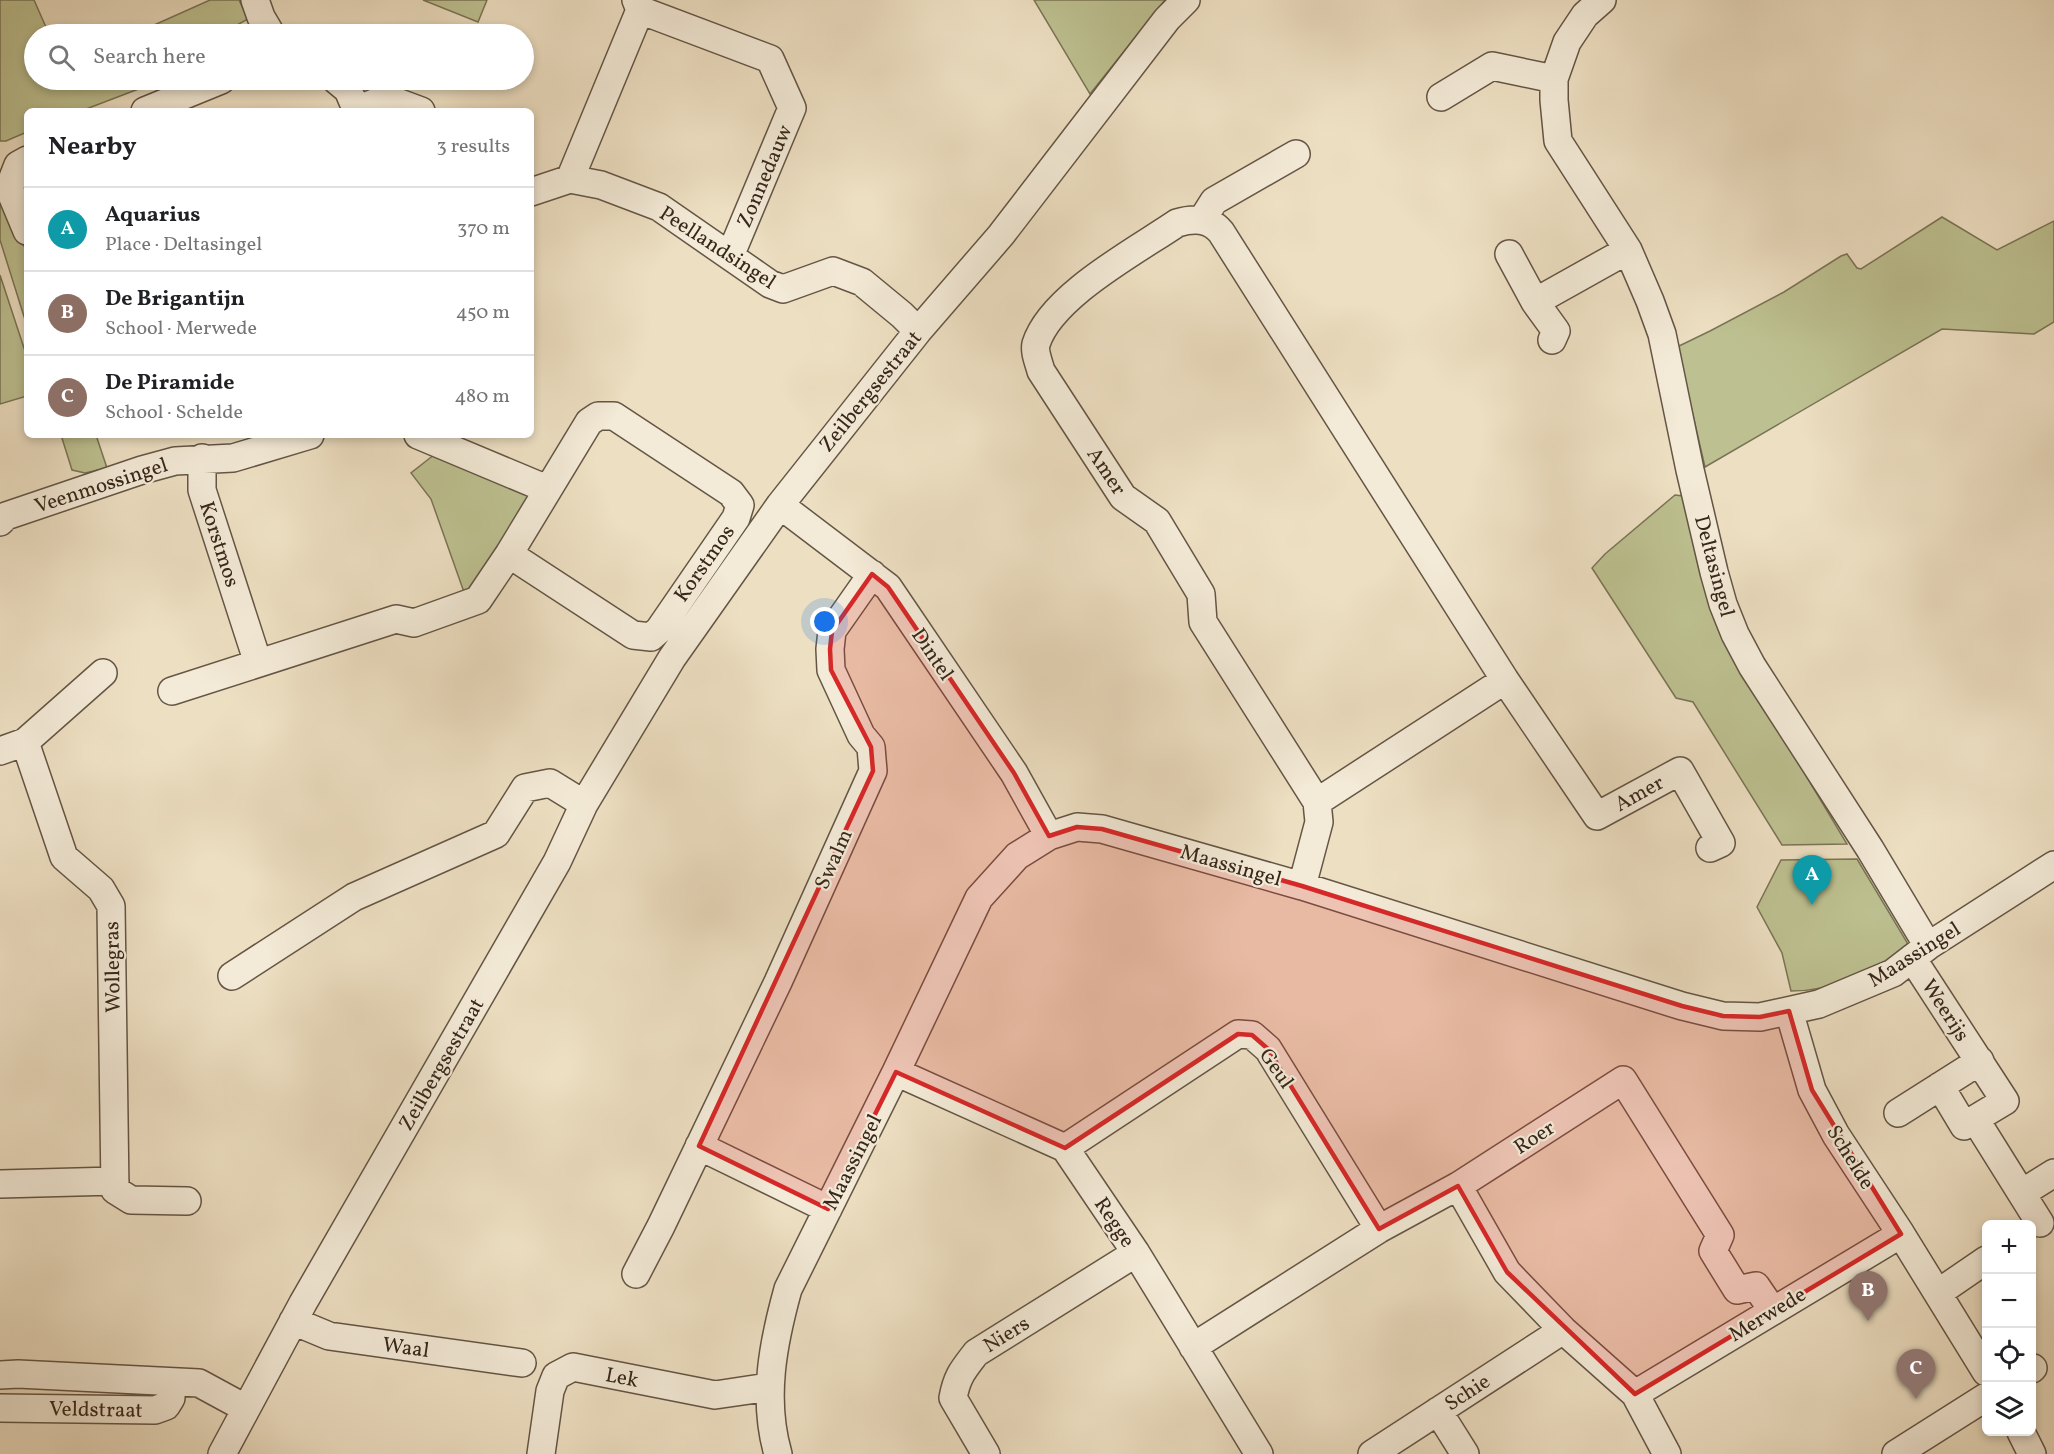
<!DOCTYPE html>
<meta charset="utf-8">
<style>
body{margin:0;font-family:Vollkorn,serif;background:#f2f2f2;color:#202124}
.controls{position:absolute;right:18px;bottom:18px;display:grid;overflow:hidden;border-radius:9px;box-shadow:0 3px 9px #0003}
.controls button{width:54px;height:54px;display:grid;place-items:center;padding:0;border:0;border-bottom:2px solid #e0e0e0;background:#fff;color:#202124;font:30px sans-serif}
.you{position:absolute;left:825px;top:622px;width:21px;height:21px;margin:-15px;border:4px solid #fff;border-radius:50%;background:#1a73e8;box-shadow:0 0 0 9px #1a73e833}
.badge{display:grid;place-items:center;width:39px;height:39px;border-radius:50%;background:#1a73e8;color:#fff;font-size:20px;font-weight:700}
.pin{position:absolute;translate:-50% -50px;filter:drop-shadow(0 2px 3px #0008)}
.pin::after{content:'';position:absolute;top:32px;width:21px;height:18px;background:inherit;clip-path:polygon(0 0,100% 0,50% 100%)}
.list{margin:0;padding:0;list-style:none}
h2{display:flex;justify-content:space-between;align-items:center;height:78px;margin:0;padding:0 24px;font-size:26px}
h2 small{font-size:20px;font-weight:400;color:#757577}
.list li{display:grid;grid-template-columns:39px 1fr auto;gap:18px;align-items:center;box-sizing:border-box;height:84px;padding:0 24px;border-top:2px solid #e0e0e0}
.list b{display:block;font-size:22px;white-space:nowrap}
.list p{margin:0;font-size:20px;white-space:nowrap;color:#757577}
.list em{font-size:20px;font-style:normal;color:#757577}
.icon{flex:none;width:33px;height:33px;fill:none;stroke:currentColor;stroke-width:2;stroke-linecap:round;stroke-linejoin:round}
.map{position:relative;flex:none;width:2054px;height:1454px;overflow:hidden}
.search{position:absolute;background:#fff;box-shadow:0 3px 9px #0003;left:24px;top:24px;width:510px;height:66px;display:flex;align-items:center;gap:15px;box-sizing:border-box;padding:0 21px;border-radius:33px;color:#757577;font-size:22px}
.panel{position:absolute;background:#fff;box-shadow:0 3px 9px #0003;left:24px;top:108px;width:510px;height:330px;border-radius:9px}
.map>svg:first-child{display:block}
</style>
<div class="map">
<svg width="2054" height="1454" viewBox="0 0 2054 1454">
<rect width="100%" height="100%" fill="#eddfc2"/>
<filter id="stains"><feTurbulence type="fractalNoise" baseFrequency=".00333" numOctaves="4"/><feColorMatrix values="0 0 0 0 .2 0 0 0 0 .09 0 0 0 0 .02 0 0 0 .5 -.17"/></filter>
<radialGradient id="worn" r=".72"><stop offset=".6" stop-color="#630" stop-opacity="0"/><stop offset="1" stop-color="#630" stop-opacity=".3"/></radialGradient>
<path fill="#bdc090" stroke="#7a7456" stroke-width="1.5" d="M 0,0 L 34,0 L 49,34 L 34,34 L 34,80 L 162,80 L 81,111 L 27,111 L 27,132 L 6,141 L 0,141 Z
M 210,0 L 239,0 L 248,19 L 226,31 L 224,34 L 134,34 Z
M 423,0 L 487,0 L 478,22 Z
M 1034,0 L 1165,0 L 1090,94 Z
M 0,189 L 27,253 L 27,326 L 0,240 Z
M 1942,217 L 1997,250 L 2054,221 L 2054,322 L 2034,334 L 1942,329 L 1705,467 L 1677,347 L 1710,331 L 1784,292 L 1841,256 L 1847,254 L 1857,268 L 1861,269 Z
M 0,275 L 27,357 L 27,396 L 0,404 Z
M 61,435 L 96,435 L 107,468 L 85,473 L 72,470 Z
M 435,454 L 525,490 L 531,507 L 472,594 L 464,592 L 431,499 L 411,473 Z
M 1675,495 L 1683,496 L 1711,611 L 1719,631 L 1847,844 L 1782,845 L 1693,702 L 1676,698 L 1592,568 L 1605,554 Z
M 1857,859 L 1908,944 L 1909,949 C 1870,972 1837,991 1791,991 L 1782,953 L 1757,907 L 1781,860 Z"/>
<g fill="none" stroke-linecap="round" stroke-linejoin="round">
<defs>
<path id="minor" d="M 255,0 L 261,17 L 271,34
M 1602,0 L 1585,15 L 1567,42 L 1554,79 L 1554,100 L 1558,141 L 1628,250 L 1650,301 L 1662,334 L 1690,470 L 1714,572 L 1723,604 L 1735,634 L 1752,666 L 1870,849 L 1928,946
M 640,10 L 770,59 L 792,108 L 730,256
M 336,80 L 348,90 L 357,111
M 1441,97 L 1492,66 L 1554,79
M 357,110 L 386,98 L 421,111
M 145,111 L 221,80
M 27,160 L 18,165 L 9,188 L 27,231
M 570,179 L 640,10 L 636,0
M 531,192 L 570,179 L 601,185 L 659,207 L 770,284 L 783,289 L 833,271 L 862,282 L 902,315 L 918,331
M 1202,220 L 1214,201 L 1296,154
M 1509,254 L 1535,302 L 1556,331 L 1552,340
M 1535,302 L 1628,250
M 418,435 L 547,489
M 202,458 L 202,490 L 258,663
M 780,505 L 888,587 L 1014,773 L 1049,836
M 0,522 L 6,516 L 142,470 L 175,461 L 233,458 L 310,435
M 172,691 L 396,619 L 414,623 L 478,600 L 509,554 L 589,422 L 598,416 L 614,416 L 731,493 L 740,505 L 736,518 L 659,630 L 651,637 L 633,635 L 509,554
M 25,742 L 64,857 L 101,889 L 111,906 L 115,1190 L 131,1200 L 187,1201
M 0,751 L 25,742 L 103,673
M 1317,802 L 1505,680
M 1302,886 L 1319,822 L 1317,802 L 1203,622 L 1201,594 L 1157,521 L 1123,497 L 1041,371 C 1039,363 1034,352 1036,344 C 1051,296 1136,251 1177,223 C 1194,218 1209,218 1221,232 L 1505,680 L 1597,816 L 1680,771 L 1721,843 L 1710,848
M 1912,958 L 2005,1101 L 1975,1119
M 232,976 L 354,897 L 496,834 L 525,788 L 550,783 L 584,804
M 1789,1011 L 1812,1090 L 1836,1135 L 1901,1234 L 1986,1372
M 896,1072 L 1065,1148 L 1136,1253 L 1259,1454
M 1940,1086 L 1964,1126 L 1975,1119 L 2040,1223
M 1898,1113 L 1980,1061
M 699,1146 L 828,1209
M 1065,1148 L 1238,1034 L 1252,1035 L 1268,1049 L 1379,1229
M 0,1184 L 115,1181
M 1458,1186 L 1507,1272 L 1563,1330 L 1635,1394 L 1901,1234
M 2022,1193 L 2054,1173
M 636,1274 L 661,1226 L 778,982 L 873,771 L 871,747 L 861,735 L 831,670 L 830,649 L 832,631 L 872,574
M 1938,1293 L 1986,1260
M 293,1321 L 329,1336 L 522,1363
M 1193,1347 L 1379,1229 L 1458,1186 L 1623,1080 L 1720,1235 L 1713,1251 L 1737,1290 L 1756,1286 L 1773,1311
M 2032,1369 L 2033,1368
M 0,1375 L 18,1374 L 199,1383 L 245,1408
M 1635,1394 L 1667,1454
M 0,1408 L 155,1410 L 166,1406 L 171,1398 L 171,1382
M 1438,1411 L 1465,1454
M 2021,1432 L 2032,1454
M 222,1454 L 303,1303 L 557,862 L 584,804 L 672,658 L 780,505 L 918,331 L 1001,235 L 1167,19 L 1186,0
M 541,1454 L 550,1391 L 556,1376 L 573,1367 L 715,1395 L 769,1387
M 778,1454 C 762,1399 773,1343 788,1289 L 896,1072 L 979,898 L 1017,856 L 1049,836 L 1077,827 L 1102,829 L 1302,886 L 1682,1006 L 1723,1016 L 1760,1017 L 1819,1004 L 1893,973 L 1928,946 L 2054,865
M 986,1454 L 953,1398 C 957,1376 963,1370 976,1353 L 1136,1253
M 1372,1454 L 1563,1330
M 1896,1454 L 1986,1397"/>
</defs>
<use href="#minor" stroke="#645545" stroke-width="30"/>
<use href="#minor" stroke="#f3ead7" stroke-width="27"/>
</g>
<path fill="#d62828" fill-opacity="0.2" stroke="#d62828" stroke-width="4.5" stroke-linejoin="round" d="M 872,574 L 888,587 L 1014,773 L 1049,836 L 1077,827 L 1102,829 L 1302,886 L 1682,1006 L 1723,1016 L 1760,1017 L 1789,1011 L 1812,1090 L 1901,1234 L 1635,1394 L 1507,1272 L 1458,1186 L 1379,1229 L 1268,1049 L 1252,1035 L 1238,1034 L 1065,1148 L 896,1072 L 828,1209 L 699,1146 L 873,771 L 871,747 L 831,670 L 830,649 L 832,631 Z"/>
<g text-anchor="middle" stroke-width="4.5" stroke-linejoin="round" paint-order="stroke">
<g font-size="21" fill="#37271b" stroke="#f3ead7">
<text transform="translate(764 176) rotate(-67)" y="7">Zonnedauw</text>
<text transform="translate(718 247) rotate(33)" y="7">Peellandsingel</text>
<text transform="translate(870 391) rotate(-51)" y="7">Zeilbergsestraat</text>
<text transform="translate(1107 471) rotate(56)" y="7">Amer</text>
<text transform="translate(101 485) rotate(-18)" y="7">Veenmossingel</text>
<text transform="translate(220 544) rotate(72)" y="7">Korstmos</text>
<text transform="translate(704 563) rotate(-55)" y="7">Korstmos</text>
<text transform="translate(1715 566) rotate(75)" y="7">Deltasingel</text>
<text transform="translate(933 654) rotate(56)" y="7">Dintel</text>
<text transform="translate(1639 793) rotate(-29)" y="7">Amer</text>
<text transform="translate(833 859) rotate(-66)" y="7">Swalm</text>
<text transform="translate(1231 865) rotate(16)" y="7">Maassingel</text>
<text transform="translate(1914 954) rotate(-32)" y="7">Maassingel</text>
<text transform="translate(112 967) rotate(-91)" y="7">Wollegras</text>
<text transform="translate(1946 1010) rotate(57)" y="7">Weerijs</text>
<text transform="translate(441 1064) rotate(-60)" y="7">Zeilbergsestraat</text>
<text transform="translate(1277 1068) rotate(55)" y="7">Geul</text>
<text transform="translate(1534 1137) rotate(-33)" y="7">Roer</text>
<text transform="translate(1851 1157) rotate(58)" y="7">Schelde</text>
<text transform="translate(852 1162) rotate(-63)" y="7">Maassingel</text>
<text transform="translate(1115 1222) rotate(56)" y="7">Regge</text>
<text transform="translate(1767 1314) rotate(-31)" y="7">Merwede</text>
<text transform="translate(1006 1334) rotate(-32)" y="7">Niers</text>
<text transform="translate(406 1347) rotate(8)" y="7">Waal</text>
<text transform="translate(622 1377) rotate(11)" y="7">Lek</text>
<text transform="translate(1467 1392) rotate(-33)" y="7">Schie</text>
<text transform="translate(96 1409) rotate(1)" y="7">Veldstraat</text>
</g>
</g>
<rect width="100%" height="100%" filter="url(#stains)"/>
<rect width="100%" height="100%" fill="url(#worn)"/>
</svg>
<div class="controls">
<button>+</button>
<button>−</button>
<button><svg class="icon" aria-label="locate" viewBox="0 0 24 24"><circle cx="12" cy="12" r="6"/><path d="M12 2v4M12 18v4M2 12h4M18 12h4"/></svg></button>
<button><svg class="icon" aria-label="layers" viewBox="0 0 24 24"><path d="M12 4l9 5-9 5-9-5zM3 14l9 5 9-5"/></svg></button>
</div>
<div class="you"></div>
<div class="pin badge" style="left:1812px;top:905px;background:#0f9aa8">A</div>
<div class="pin badge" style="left:1868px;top:1321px;background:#8d6e63">B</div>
<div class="pin badge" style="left:1916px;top:1399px;background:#8d6e63">C</div>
<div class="search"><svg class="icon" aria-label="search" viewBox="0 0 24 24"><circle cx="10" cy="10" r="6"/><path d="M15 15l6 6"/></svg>Search here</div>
<section class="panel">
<h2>Nearby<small>3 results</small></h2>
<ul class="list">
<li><span class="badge" style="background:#0f9aa8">A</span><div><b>Aquarius</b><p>Place · Deltasingel</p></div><em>370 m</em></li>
<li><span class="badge" style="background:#8d6e63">B</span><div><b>De Brigantijn</b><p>School · Merwede</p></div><em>450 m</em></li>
<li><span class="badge" style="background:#8d6e63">C</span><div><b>De Piramide</b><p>School · Schelde</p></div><em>480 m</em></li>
</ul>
</section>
</div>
